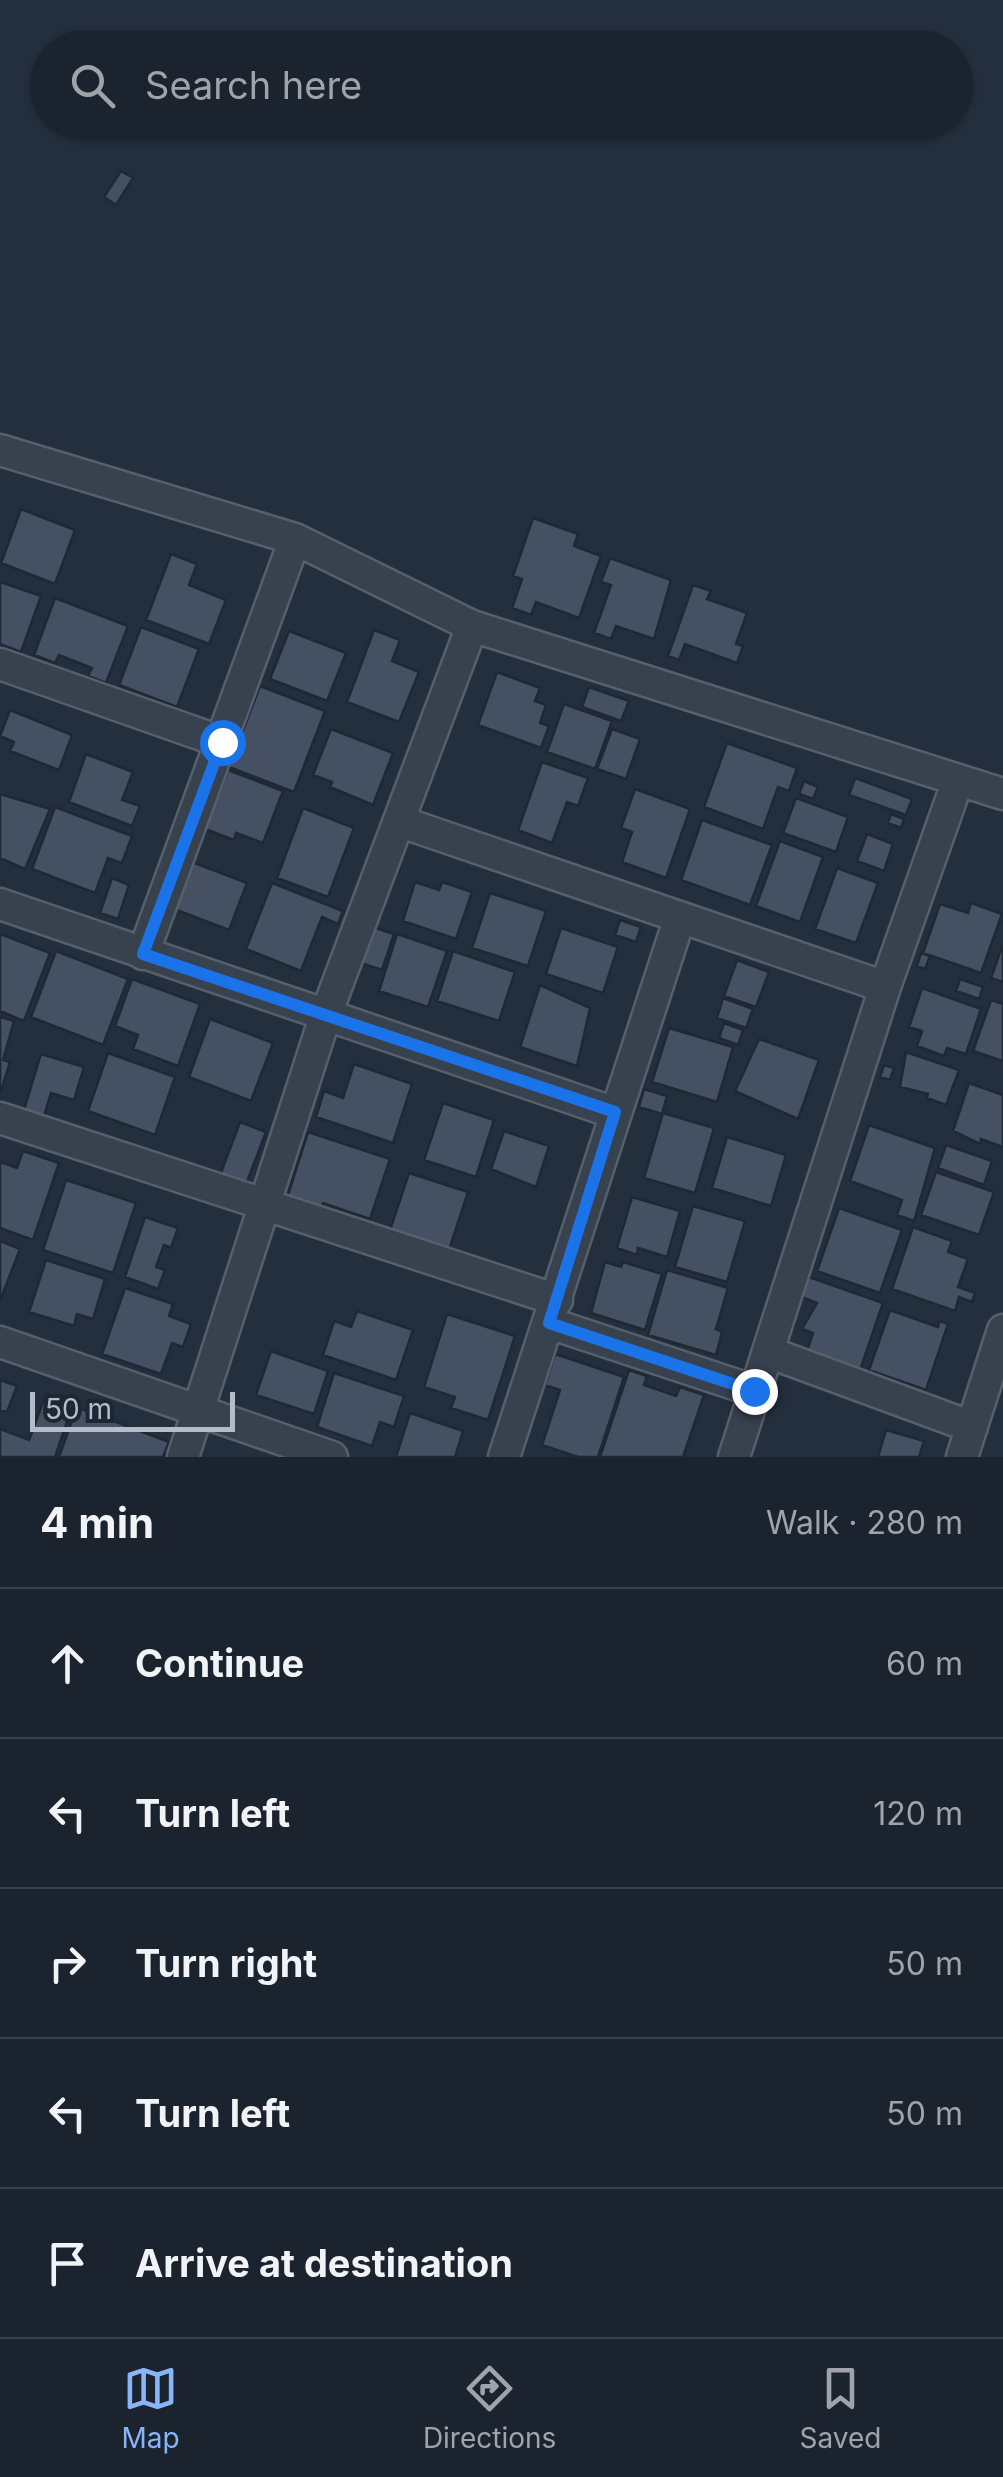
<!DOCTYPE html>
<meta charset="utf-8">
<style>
body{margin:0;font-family:Inter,sans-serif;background:#242b36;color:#f1f3f6}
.scale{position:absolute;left:30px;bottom:25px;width:205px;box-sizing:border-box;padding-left:10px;border:5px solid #b4bcc9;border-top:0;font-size:28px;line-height:35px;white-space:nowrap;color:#b4bcc9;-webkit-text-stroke:8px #1d2633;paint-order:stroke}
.stop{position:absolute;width:30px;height:30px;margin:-22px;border:8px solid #1a73e8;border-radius:50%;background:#fff}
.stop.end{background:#1a73e8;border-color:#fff;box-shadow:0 2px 10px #0008}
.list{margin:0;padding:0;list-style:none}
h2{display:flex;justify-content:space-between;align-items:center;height:130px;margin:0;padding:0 40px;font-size:42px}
h2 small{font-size:32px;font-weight:400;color:#a0a4aa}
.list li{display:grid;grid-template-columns:65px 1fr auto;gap:30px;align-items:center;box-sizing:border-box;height:150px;padding:0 40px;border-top:2px solid #39404a}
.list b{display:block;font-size:38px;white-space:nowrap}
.list em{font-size:32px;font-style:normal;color:#a0a4aa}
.icon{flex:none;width:55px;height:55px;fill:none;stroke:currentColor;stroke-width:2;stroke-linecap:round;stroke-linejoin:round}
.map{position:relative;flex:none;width:1003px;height:1457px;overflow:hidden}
.search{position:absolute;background:#1b232e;box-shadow:0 2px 8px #0004;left:30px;right:30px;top:30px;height:110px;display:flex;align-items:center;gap:25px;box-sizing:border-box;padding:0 35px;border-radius:55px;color:#a0a4aa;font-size:38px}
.sheet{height:880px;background:#1b232e}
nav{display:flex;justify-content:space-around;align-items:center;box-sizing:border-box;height:140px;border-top:2px solid #39404a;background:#1b232e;font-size:28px;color:#a0a4aa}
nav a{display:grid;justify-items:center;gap:5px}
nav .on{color:#8ab4f8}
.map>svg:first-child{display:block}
</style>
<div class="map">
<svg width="1003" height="1457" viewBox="0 0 1003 1457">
<rect width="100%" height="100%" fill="#242f3e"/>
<path fill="#455162" stroke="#1f2835" stroke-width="2.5" d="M 121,171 L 133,178 L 116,205 L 104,197 Z
M 21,509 L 75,530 L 55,584 L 1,563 Z
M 533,518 L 578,534 L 574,546 L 601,556 L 579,618 L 536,602 L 531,615 L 512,608 L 522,579 L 513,576 Z
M 171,554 L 197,564 L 189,585 L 226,600 L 209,644 L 146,620 Z
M 610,558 L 671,580 L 654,639 L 616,626 L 611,639 L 594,633 L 611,585 L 601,582 Z
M 0,582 L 41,596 L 21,652 L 0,644 Z
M 693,585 L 711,591 L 707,599 L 747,613 L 736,644 L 743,646 L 737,663 L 685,644 L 679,660 L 668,656 Z
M 55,598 L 128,626 L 106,683 L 88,676 L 92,668 L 59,655 L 55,663 L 34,655 Z
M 141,627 L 199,649 L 177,707 L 119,685 Z
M 374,630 L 400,640 L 392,661 L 419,672 L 399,722 L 347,702 Z
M 289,631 L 346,653 L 327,701 L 270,679 Z
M 497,672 L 540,688 L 535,701 L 546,705 L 540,723 L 549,726 L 541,748 L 478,725 Z
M 260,686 L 325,711 L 294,792 L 229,767 Z
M 589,687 L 629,701 L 621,721 L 582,707 Z
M 564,704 L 612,721 L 595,769 L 547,752 Z
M 10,710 L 72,735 L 59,770 L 10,751 L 14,742 L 0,736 Z
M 331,729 L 393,753 L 373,805 L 330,787 L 332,782 L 313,775 Z
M 612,729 L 640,739 L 626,779 L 597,769 Z
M 727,743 L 797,768 L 789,791 L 778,787 L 763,829 L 704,807 Z
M 86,754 L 133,772 L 122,800 L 140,806 L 132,826 L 69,802 Z
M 542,762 L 588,778 L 578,806 L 567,802 L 552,843 L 518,830 Z
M 228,770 L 283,791 L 263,843 L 236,833 L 234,840 L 205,829 Z
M 855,778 L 912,799 L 906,815 L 849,795 Z
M 804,781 L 818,787 L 813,799 L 799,794 Z
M 635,789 L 690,809 L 666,878 L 622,862 L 632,832 L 621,828 Z
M 0,794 L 50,809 L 25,869 L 0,858 Z
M 796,798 L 848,817 L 836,852 L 783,833 Z
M 55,807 L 132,836 L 122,863 L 108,858 L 95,893 L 32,869 Z
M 303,808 L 354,828 L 328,897 L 277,878 Z
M 891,814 L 904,819 L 901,828 L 888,823 Z
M 702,820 L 772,845 L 750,905 L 681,880 Z
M 867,834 L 893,844 L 884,871 L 857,861 Z
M 780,841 L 823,857 L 800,922 L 756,906 Z
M 192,862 L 247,883 L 229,930 L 174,909 Z
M 837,868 L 878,883 L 856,943 L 815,929 Z
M 112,878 L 129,885 L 118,919 L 100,913 Z
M 415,882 L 439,890 L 442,882 L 472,892 L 456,939 L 403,921 Z
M 272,883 L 343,911 L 338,924 L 322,917 L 301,971 L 246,949 Z
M 490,893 L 546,911 L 528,966 L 472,948 Z
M 971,903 L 1002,914 L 981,973 L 923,953 L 940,904 L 968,913 Z
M 620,920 L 641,927 L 636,942 L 615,935 Z
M 373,927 L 394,934 L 382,970 L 361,963 Z
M 561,928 L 618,947 L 603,993 L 546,974 Z
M 0,934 L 50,953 L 24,1021 L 0,1011 Z
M 397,934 L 447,951 L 428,1007 L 379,991 Z
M 1003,944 L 1003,982 L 991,978 Z
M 56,951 L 128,979 L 103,1045 L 31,1017 Z
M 453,951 L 515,972 L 499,1021 L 437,1001 Z
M 921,953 L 930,956 L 925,969 L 917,966 Z
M 737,960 L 769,972 L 756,1007 L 724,996 Z
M 132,979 L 200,1004 L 178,1066 L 133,1049 L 138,1035 L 115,1026 Z
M 960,979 L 983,987 L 979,999 L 956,991 Z
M 540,985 L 590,1008 L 577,1066 L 520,1047 Z
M 922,988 L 981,1009 L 966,1054 L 947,1048 L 944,1056 L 917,1046 L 922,1031 L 909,1027 Z
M 723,998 L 753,1009 L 746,1028 L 717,1018 Z
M 991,1000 L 1003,1004 L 1003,1061 L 973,1051 Z
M 0,1017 L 14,1021 L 3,1060 L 10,1062 L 0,1094 Z
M 210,1019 L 273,1043 L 251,1101 L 189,1077 Z
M 724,1023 L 743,1030 L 738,1045 L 719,1038 Z
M 669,1028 L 733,1047 L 717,1102 L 652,1082 Z
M 759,1039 L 819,1060 L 798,1119 L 735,1091 Z
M 906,1052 L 959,1070 L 946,1105 L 927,1098 L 928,1094 L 900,1087 Z
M 108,1053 L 175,1077 L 155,1135 L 88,1111 Z
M 41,1054 L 84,1067 L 74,1100 L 51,1093 L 44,1116 L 24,1110 Z
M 354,1064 L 412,1084 L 393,1143 L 316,1117 L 324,1091 L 343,1098 Z
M 884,1065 L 894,1068 L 890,1080 L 880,1077 Z
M 969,1083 L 1003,1095 L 1003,1147 L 981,1139 L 980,1144 L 953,1131 Z
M 644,1089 L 667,1096 L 662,1114 L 639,1107 Z
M 443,1103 L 494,1120 L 476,1177 L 424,1160 Z
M 663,1113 L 714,1128 L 695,1193 L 644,1178 Z
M 240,1122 L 266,1132 L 245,1187 L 219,1178 Z
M 869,1125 L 935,1148 L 914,1221 L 897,1215 L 902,1200 L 850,1181 Z
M 504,1131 L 549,1146 L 536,1187 L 491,1169 Z
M 308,1132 L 390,1159 L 370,1219 L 323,1203 L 320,1213 L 286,1201 Z
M 727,1137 L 786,1155 L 771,1206 L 712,1188 Z
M 946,1145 L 992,1161 L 984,1185 L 938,1168 Z
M 23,1151 L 59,1163 L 33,1240 L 0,1228 L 0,1162 L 17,1168 Z
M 936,1172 L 994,1192 L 979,1235 L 921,1215 Z
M 409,1173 L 468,1192 L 448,1253 L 389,1233 Z
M 66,1180 L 136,1203 L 113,1273 L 43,1250 Z
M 632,1197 L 680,1211 L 667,1257 L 638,1248 L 637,1255 L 617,1248 Z
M 693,1206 L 745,1221 L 727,1282 L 675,1267 Z
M 839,1208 L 902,1230 L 880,1293 L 817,1271 Z
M 145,1217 L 178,1228 L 171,1248 L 164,1245 L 156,1267 L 165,1270 L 158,1289 L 125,1277 Z
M 913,1227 L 952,1241 L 948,1252 L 968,1259 L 958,1287 L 975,1293 L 972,1302 L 959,1297 L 955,1311 L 892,1289 Z
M 0,1241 L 20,1249 L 0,1301 Z
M 46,1260 L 105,1279 L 93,1319 L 77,1314 L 74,1326 L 29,1312 Z
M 605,1262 L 621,1267 L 623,1262 L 662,1274 L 645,1330 L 591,1313 Z
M 667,1270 L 728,1288 L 716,1329 L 722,1332 L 716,1355 L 648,1335 Z
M 806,1276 L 883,1303 L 857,1379 L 807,1351 L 813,1333 L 802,1329 L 817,1303 L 799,1296 Z
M 125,1288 L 173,1304 L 169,1316 L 191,1324 L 183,1347 L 172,1343 L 161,1374 L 102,1354 Z
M 890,1310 L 938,1327 L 939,1321 L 948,1324 L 926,1390 L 869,1370 Z
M 357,1311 L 413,1330 L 396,1380 L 323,1355 L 334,1321 L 351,1327 Z
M 447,1314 L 515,1336 L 488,1420 L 451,1408 L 455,1397 L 424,1387 Z
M 271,1351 L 328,1371 L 314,1414 L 256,1395 Z
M 555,1354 L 624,1377 L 598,1457 L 578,1457 L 542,1445 L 560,1390 L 545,1385 Z
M 629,1370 L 647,1376 L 644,1385 L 676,1396 L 680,1387 L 704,1395 L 683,1457 L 600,1457 Z
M 334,1373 L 404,1396 L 394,1427 L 380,1422 L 372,1446 L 317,1427 Z
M 0,1380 L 17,1386 L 7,1412 L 0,1410 Z
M 46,1394 L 73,1404 L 55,1457 L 0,1457 L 0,1429 L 29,1440 Z
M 77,1407 L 169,1442 L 163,1457 L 59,1457 Z
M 410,1413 L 463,1431 L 455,1457 L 396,1457 Z
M 886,1430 L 924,1441 L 919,1457 L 878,1457 Z"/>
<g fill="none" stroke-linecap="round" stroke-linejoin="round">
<defs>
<path id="street" d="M 0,450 L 295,539 L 472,626 L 1003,794
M 0,664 L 222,742
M 401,822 L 885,987
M 0,904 L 615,1113
M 143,954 L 295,539
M 0,1118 L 557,1300
M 549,1323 L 755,1391
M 0,1342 L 332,1457
M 768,1352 L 972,1427
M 183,1457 L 325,1017 L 472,626
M 504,1457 L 679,920
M 734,1457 L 885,987 L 958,780
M 962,1457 L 1003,1330"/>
</defs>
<use href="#street" stroke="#565f6c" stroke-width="35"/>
<use href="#street" stroke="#38414e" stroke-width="30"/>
</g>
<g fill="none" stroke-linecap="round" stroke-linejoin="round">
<path stroke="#1a73e8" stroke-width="12" d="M 222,742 L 143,954 L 615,1112 L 549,1323 L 754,1391"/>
</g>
</svg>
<div class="scale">50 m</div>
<div class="stop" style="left:222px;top:742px"></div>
<div class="stop end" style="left:754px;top:1391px"></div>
<div class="search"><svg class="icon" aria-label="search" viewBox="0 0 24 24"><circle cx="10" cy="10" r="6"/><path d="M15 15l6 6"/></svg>Search here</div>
</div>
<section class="sheet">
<h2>4 min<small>Walk · 280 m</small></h2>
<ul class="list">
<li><svg class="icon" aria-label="ahead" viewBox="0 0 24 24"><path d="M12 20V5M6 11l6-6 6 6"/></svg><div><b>Continue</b></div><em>60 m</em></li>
<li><svg class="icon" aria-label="left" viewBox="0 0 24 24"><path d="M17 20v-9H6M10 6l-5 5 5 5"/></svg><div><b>Turn left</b></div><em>120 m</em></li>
<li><svg class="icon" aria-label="right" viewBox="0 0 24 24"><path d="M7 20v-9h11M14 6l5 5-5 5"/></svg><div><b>Turn right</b></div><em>50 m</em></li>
<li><svg class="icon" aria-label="left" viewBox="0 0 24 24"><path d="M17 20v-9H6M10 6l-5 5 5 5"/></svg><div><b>Turn left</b></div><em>50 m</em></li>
<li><svg class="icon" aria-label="arrive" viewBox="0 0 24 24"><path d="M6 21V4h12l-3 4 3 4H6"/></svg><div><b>Arrive at destination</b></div></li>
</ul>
</section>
<nav>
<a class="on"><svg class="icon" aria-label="map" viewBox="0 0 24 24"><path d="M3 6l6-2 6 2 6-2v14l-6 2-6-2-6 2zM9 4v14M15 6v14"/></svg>Map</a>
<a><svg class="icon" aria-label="directions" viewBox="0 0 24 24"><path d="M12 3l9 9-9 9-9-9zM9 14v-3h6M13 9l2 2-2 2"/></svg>Directions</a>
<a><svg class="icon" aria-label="saved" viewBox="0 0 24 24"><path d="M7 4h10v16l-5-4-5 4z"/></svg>Saved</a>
</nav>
